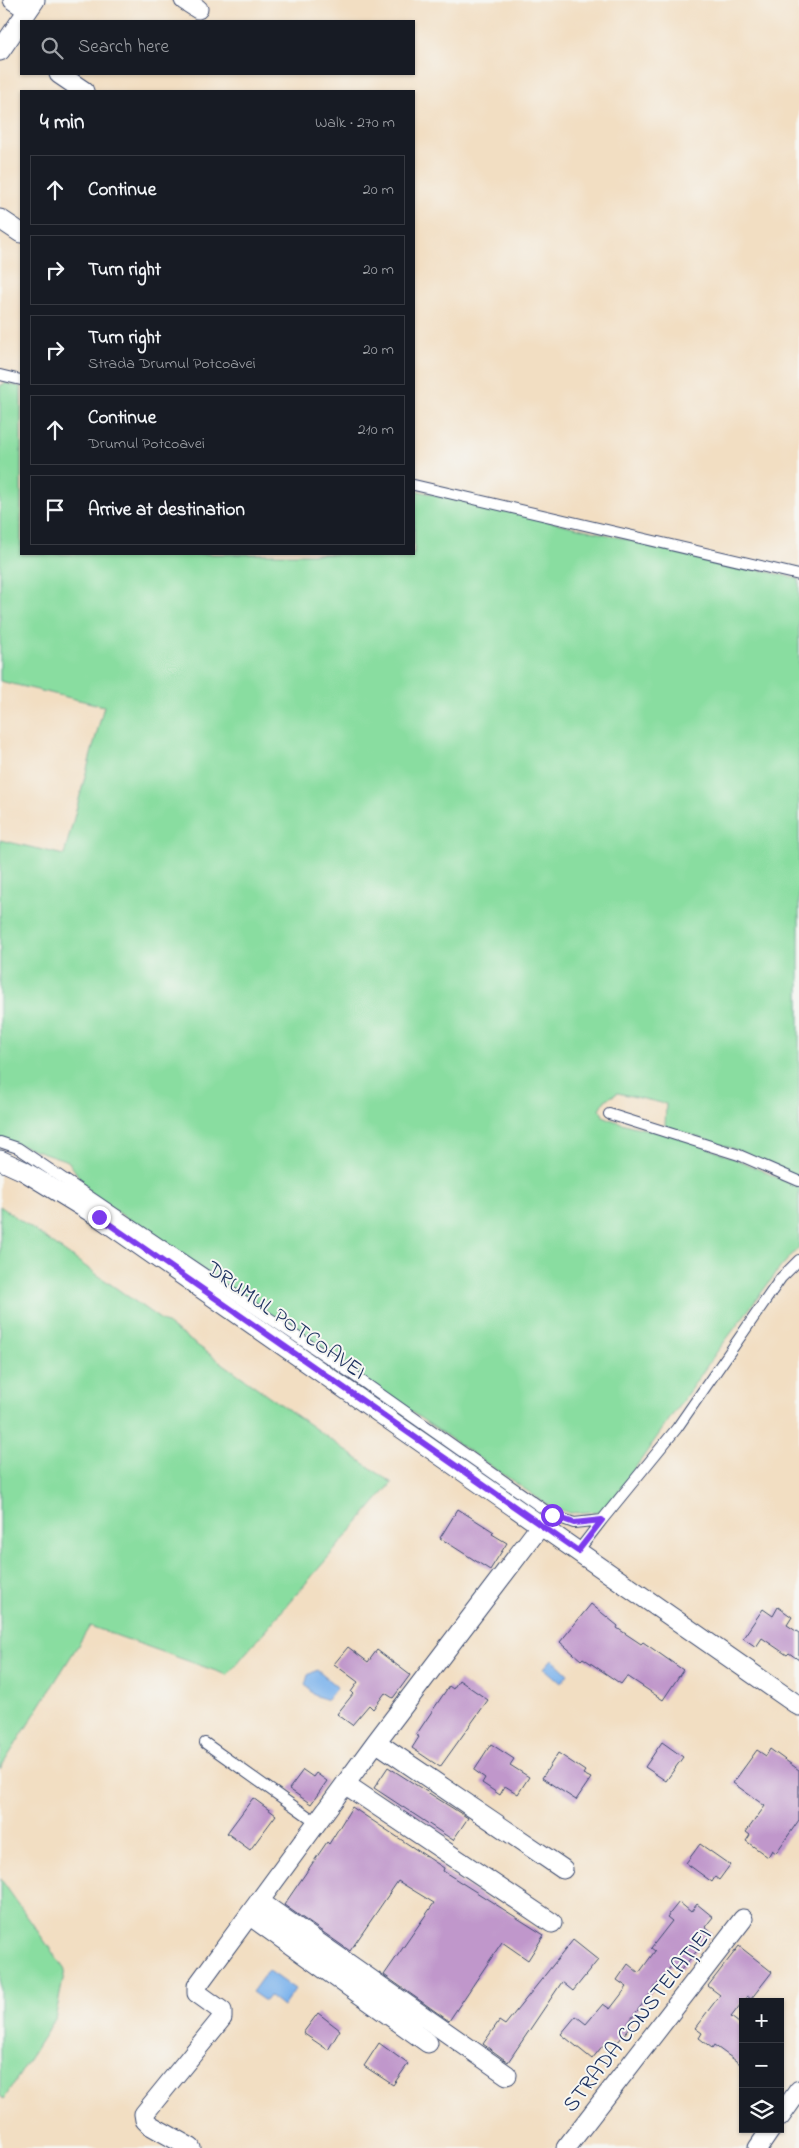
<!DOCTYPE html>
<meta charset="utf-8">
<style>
body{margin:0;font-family:"Indie Flower",sans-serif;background:#242831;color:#f1f3f6}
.controls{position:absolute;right:15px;bottom:15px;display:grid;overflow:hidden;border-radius:0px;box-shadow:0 1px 4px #0004}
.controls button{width:45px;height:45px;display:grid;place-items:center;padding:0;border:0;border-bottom:1px solid #363941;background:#171b24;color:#f1f3f6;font:25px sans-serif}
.stop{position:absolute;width:15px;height:15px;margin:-11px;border:4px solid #7c3aed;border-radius:50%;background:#fff}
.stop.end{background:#7c3aed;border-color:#fff;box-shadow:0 1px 5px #0008}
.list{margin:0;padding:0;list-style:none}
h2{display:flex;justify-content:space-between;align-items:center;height:65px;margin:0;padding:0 20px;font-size:21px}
h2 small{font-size:16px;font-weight:400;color:#9ea1a6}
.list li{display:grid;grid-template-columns:32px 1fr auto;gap:15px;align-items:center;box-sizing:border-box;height:70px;margin:0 10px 10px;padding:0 10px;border:1px solid #363941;border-radius:0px}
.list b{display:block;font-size:19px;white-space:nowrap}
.list p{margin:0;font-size:16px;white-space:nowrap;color:#9ea1a6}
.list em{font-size:16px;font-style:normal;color:#9ea1a6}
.icon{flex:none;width:28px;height:28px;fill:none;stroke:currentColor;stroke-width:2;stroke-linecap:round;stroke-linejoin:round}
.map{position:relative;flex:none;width:799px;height:2148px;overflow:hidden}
.search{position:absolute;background:#171b24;box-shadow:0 1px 4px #0004;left:20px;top:20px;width:395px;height:55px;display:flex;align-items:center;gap:12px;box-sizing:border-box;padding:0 18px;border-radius:0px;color:#9ea1a6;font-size:19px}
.panel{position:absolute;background:#171b24;box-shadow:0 1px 4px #0004;left:20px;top:90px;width:395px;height:465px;border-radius:0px}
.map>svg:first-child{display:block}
</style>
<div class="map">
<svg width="799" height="2148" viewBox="0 0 799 2148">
<rect width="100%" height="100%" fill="#f6f6f2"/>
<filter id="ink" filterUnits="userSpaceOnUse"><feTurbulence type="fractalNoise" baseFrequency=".02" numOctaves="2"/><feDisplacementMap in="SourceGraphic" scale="10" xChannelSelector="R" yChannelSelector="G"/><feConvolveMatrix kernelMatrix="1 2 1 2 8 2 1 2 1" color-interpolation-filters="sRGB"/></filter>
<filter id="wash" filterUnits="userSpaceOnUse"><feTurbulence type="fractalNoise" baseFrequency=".0096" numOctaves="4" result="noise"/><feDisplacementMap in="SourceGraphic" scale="20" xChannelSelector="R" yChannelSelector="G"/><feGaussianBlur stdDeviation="1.12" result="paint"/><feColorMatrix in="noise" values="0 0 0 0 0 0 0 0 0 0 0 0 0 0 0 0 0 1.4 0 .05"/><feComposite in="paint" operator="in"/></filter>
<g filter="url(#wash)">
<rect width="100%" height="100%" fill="#f2dec2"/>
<path fill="#89dda0" stroke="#52867f" d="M 5,383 L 21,387 L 21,554 L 414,554 L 414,490 L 799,579 L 799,1179 L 746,1153 L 665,1126 L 666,1104 L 618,1093 L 605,1100 L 600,1109 L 603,1116 C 627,1127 653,1130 678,1137 C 719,1151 760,1169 799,1188 L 799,1247 L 780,1268 L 716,1353 L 605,1511 L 569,1513 L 548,1505 L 91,1194 L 68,1161 L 0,1138 L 0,840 L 64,855 L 104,706 L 0,681 L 0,386 Z
M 0,1206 L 392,1483 L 227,1675 L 90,1626 L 0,1769 Z
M 0,1878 L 65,1970 L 55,2019 L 4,2099 L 0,2096 Z"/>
<path fill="#7db3ec" stroke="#4c71a5" d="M 552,1659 L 568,1674 L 561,1683 L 544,1668 Z
M 317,1670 L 337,1687 L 327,1700 L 314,1695 L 305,1685 L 308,1675 Z
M 268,1970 L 295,1989 L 283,2007 L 269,1996 L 265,2001 L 252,1992 Z"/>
<g id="blocks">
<path fill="#c097cb" d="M 458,1509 L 494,1532 L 492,1534 L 507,1543 L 490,1570 L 440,1538 Z
M 591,1604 L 618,1626 L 617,1628 L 641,1644 L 643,1642 L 683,1670 L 663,1700 L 627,1676 L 621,1684 L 583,1658 L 581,1660 L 560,1642 Z
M 778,1607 L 792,1617 L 787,1625 L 799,1633 L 799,1660 L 789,1653 L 787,1655 L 762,1638 L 756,1647 L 743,1638 L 763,1609 L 773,1616 Z
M 348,1647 L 368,1662 L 377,1650 L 410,1675 L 393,1698 L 385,1693 L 373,1709 L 369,1705 L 352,1725 L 337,1714 L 353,1694 L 351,1692 L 358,1682 L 334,1664 Z
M 459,1680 L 488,1700 L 440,1767 L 412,1748 L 419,1737 L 416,1735 L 449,1686 L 453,1689 Z
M 662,1742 L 683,1757 L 666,1781 L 645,1767 Z
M 491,1744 L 514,1759 L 510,1765 L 529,1777 L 518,1794 L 505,1786 L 500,1795 L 482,1783 L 485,1778 L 474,1770 Z
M 770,1749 L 799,1770 L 799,1820 L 776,1853 L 772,1850 L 768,1857 L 746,1841 L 750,1835 L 746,1832 L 765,1806 L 733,1783 L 757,1750 L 766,1756 Z
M 558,1753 L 585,1771 L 583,1774 L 591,1778 L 576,1800 L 542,1778 Z
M 388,1767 L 468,1818 L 453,1840 L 374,1788 Z
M 303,1770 L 313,1777 L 316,1773 L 327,1781 L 311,1804 L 289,1789 Z
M 253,1798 L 276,1815 L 250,1850 L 227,1833 Z
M 352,1807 L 444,1868 L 443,1871 L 544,1935 L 528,1960 L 502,1942 L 449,2021 L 384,1975 L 434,1903 L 398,1881 L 350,1951 L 284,1905 L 327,1842 L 329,1844 Z
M 700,1844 L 730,1865 L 719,1880 L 715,1877 L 712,1882 L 686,1863 Z
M 679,1902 L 691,1912 L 697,1904 L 713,1917 L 705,1927 L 712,1933 L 680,1971 L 672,1965 L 628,2023 L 631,2026 L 618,2042 L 615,2040 L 613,2043 L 608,2039 L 592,2059 L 561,2034 L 576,2016 L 586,2024 L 603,2004 L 610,2009 L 627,1987 L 617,1980 L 628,1964 L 639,1973 L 655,1951 L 651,1948 L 672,1921 L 667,1917 Z
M 573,1940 L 598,1960 L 573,1991 L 562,1982 L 508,2062 L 483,2044 L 499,2021 L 505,2025 Z
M 739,1946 L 772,1972 L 751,1999 L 747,1996 L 731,2017 L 743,2026 L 743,2066 L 714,2045 L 712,2048 L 699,2038 L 702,2033 L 695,2028 L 720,1995 L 708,1986 Z
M 318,2013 L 340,2030 L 328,2050 L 303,2033 Z
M 379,2043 L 408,2064 L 393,2085 L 364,2066 Z"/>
</g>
</g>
<g filter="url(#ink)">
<use href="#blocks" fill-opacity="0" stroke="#3b496d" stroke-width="1"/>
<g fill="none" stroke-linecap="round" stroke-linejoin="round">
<defs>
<path id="service" d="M 0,375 L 21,380
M 414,485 L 799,575
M 609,1114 L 739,1155 L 799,1181
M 0,1142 L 18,1148 L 352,1374 L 552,1515 L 574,1523 L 602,1520 L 677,1428 L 781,1278 L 799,1260
M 578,1551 L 602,1520
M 205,1743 L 316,1822"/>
<path id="minor" d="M 13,0 L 28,10
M 184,0 L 198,9
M 0,51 L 35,0
M 59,74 L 84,91
M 0,219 L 21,233
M 0,1160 L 24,1171 L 99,1217 L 799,1706
M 376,1742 L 563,1869
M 345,1784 L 552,1923
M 259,1901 L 507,2075
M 249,1915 L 428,2043
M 780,2117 L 799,2090
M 191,2148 L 150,2125 L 145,2120 L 144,2114 L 222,2018 L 222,2011 L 197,1993 L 197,1986 L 376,1742 L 541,1525
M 566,2148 L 743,1919
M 758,2148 L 771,2129"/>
</defs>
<use href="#service" stroke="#3b496d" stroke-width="12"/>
<use href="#minor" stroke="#3b496d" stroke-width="21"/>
<use href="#service" stroke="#fff" stroke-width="10"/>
<use href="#minor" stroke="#fff" stroke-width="19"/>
</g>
</g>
<g fill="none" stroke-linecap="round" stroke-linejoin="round" filter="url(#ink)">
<path stroke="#7c3aed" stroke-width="6" d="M 99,1217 L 578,1551 L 602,1520 L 574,1523 L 552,1515"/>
</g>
<g text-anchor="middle" stroke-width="4" stroke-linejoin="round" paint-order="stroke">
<g font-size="22" fill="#1b2f5e" stroke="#f6f6f2">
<text transform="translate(287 1319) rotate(35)" y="8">DRUMUL POTCOAVEI</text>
<text transform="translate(636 2019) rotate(-52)" y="8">STRADA CONSTELAȚIEI</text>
</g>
</g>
</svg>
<div class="controls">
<button>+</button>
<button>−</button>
<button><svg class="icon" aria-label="layers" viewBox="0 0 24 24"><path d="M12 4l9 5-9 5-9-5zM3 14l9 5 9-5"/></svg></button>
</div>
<div class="stop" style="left:552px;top:1515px"></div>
<div class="stop end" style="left:99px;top:1217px"></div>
<div class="search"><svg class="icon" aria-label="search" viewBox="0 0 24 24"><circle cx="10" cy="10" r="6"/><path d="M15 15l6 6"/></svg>Search here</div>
<section class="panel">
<h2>4 min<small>Walk · 270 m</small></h2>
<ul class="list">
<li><svg class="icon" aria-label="ahead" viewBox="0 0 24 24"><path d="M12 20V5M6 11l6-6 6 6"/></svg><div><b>Continue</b></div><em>20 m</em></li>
<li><svg class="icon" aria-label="right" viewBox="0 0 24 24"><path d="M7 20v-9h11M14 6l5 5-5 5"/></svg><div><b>Turn right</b></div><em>20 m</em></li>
<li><svg class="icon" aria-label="right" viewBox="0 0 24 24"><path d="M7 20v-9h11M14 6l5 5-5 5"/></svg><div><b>Turn right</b><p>Strada Drumul Potcoavei</p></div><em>20 m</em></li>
<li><svg class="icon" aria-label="ahead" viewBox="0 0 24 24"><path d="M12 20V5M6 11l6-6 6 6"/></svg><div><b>Continue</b><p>Drumul Potcoavei</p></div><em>210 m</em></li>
<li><svg class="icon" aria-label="arrive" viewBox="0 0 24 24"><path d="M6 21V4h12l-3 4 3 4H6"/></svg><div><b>Arrive at destination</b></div></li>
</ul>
</section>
</div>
